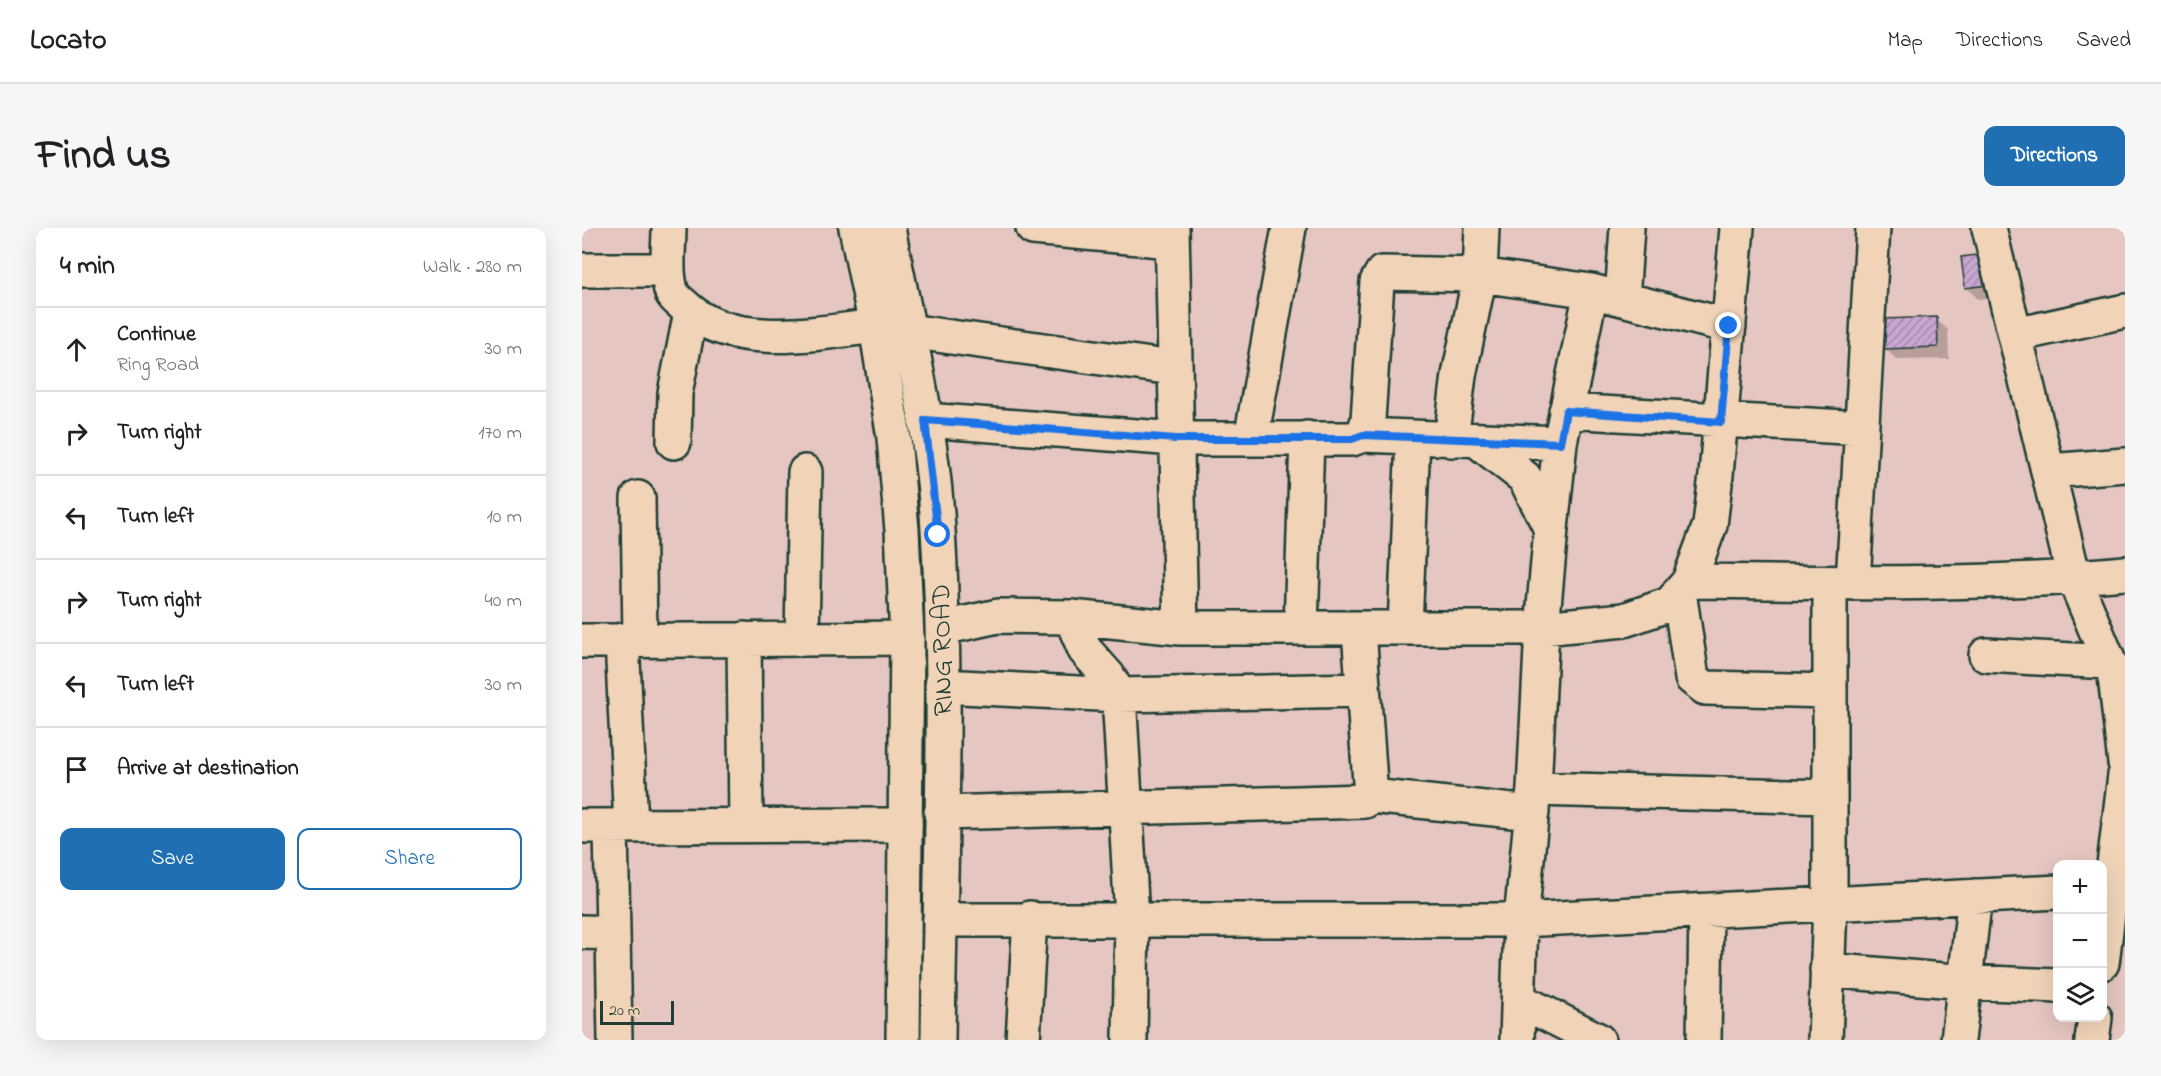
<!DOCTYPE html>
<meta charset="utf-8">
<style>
body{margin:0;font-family:"Indie Flower",sans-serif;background:#f6f6f6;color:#202124}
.controls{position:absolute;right:18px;bottom:18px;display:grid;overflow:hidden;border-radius:12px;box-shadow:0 6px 24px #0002}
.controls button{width:54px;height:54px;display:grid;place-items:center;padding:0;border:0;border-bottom:2px solid #e0e0e0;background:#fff;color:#202124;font:30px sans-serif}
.scale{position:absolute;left:18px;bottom:15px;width:74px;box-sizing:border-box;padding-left:6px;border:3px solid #1f3d34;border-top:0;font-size:16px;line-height:21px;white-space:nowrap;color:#1f3d34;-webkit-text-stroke:4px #f1d4b8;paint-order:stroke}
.stop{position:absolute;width:18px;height:18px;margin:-14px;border:4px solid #1a73e8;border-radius:50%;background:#fff}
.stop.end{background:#1a73e8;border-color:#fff;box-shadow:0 2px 6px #0008}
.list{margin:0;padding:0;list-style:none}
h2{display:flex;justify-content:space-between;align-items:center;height:78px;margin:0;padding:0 24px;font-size:26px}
h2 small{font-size:20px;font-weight:400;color:#757577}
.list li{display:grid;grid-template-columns:39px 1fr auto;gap:18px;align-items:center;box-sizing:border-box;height:84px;padding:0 24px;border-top:2px solid #e0e0e0}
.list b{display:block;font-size:22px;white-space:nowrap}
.list p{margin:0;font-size:20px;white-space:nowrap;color:#757577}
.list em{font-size:20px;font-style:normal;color:#757577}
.actions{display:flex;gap:12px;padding:18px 24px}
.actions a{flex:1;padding:14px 0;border:2px solid #1f6fb2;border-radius:12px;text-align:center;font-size:21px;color:#1f6fb2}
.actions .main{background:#1f6fb2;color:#fff}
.icon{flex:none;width:33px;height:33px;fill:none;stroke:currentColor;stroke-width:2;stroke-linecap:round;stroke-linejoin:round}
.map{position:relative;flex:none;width:1543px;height:812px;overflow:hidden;border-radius:12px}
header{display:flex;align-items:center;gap:36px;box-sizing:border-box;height:84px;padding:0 30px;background:#fff;border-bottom:2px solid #e0e0e0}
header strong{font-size:28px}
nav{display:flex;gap:33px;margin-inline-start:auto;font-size:21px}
.intro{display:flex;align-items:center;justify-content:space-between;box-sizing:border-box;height:144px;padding:0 36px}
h1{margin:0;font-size:42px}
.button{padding:15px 27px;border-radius:12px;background:#1f6fb2;color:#fff;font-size:21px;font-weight:700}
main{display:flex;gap:36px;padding:0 36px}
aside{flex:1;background:#fff;border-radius:12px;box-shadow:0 6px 24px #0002}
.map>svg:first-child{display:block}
</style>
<header>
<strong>Locato</strong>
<nav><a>Map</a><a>Directions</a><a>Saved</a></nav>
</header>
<div class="intro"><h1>Find us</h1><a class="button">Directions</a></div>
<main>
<aside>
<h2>4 min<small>Walk · 280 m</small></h2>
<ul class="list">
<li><svg class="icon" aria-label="ahead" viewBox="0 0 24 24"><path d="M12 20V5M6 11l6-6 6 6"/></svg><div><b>Continue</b><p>Ring Road</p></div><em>30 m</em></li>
<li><svg class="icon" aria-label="right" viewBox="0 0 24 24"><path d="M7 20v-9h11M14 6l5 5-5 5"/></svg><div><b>Turn right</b></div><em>170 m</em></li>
<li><svg class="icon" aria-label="left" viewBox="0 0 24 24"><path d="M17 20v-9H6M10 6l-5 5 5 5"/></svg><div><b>Turn left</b></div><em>10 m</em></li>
<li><svg class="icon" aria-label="right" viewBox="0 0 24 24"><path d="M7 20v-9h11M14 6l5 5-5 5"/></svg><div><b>Turn right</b></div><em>40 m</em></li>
<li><svg class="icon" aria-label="left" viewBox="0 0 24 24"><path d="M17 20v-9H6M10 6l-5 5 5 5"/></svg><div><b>Turn left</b></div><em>30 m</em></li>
<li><svg class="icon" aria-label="arrive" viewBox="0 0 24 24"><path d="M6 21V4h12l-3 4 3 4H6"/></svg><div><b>Arrive at destination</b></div></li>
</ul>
<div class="actions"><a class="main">Save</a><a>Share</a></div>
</aside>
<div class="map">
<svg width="1543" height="812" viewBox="0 0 1543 812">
<defs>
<pattern id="building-hatch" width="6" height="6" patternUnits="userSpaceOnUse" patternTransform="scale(1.5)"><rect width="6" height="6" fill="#c8a6d1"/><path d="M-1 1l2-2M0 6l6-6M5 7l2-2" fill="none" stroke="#a288aa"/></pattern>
</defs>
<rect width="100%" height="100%" fill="#e5c6c0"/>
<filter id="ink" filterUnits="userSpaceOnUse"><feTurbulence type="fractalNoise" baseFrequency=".0167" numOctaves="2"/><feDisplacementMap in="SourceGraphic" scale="12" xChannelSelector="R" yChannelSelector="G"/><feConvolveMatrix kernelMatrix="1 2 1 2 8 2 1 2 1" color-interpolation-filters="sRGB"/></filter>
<g filter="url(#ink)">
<path fill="#0003" d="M 1381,30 L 1416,69 L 1396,71 L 1384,59 Z
M 1354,91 L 1366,102 L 1367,131 L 1315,132 L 1303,120 Z"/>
<path fill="url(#building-hatch)" stroke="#1f3d34" stroke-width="1.5" d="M 1402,26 L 1405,57 L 1383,60 L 1379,29 Z
M 1355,89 L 1356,119 L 1302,121 L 1301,91 Z"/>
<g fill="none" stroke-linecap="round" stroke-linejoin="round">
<defs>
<path id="minor" d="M 87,0 C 87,21 83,45 90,65 C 93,71 101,76 106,81 C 152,122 237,105 294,98
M 451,0 L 589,13
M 590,0 L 599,400
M 1407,0 L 1492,350 L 1533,448 L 1543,535
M 0,42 L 86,42
M 1040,71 L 1045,0
M 326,103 L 591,140
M 1433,107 L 1543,83
M 984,183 L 1280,200
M 343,192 L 594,211 L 770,211 L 781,207 L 786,192 L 795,54 L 800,45 L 898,47 L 1009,63 L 1147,98
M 781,207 L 978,215
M 669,211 L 707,0
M 869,212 L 877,147 L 898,47 L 900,0
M 896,213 L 943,250 L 969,301
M 92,214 L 93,165 L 109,84
M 1467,243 L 1543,237
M 56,270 L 58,411
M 1107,353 C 1252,355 1399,358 1543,345
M 1271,355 L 1291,0
M 1097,364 L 1110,450 L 1123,460 L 1248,463
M 489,389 L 503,422 L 526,448 L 537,467 L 550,690 L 548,812
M 823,399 L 831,210
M 361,400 L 416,388 L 489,389 L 599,400 L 960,400 L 1042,392 L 1088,376 L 1107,353 L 1128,297 L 1134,247 L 1155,0
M 719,400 L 725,210
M 162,411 L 164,597
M 220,411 L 223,244
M 40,412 L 49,598
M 0,413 L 325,410
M 1404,427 L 1527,434
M 360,458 L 537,467 L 780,462
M 952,561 L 1248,569
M 789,568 L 950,585
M 359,585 L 783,573 L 789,568 L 777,402
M 0,598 L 323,597
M 29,598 L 33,812
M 358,692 L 939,692 L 1476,664
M 0,704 L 31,705
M 1520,735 L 1543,547
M 1245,742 L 1384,754 L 1476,758
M 937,772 L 1016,812
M 441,812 L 448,690
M 935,812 L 939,692 L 952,561 L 960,400 L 969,301 L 978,215 L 1009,63
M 1122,812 L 1124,684
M 1243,812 L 1248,675 L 1248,355
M 1376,812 L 1393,668
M 1510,812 L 1513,790"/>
<path id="major" d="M 274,0 L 294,98 L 312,210 L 320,302 L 325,410 L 321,812
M 306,0 C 324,94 348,190 355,286 C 367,461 358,637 356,812"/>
</defs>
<use href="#minor" stroke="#1f3d34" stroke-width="38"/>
<use href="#major" stroke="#1f3d34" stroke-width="38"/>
<use href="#minor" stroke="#f1d4b8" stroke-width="33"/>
<use href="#major" stroke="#f1d4b8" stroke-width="33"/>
</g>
</g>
<g fill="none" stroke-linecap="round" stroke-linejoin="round" filter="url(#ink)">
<path stroke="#1a73e8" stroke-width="8" d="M 356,307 L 343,192 L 594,211 L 770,211 L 781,207 L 978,215 L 984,183 L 1139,194 L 1147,98"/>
</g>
<g text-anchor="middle" stroke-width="4.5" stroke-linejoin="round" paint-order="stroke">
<g font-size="27" fill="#1f3d34" stroke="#f1d4b8">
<text transform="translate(359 422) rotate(-91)" y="9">RING ROAD</text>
</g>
</g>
</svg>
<div class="controls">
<button>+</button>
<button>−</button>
<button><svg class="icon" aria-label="layers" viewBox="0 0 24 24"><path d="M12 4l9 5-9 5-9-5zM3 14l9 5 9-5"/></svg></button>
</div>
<div class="scale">20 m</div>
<div class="stop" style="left:356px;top:307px"></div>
<div class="stop end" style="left:1147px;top:98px"></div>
</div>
</main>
